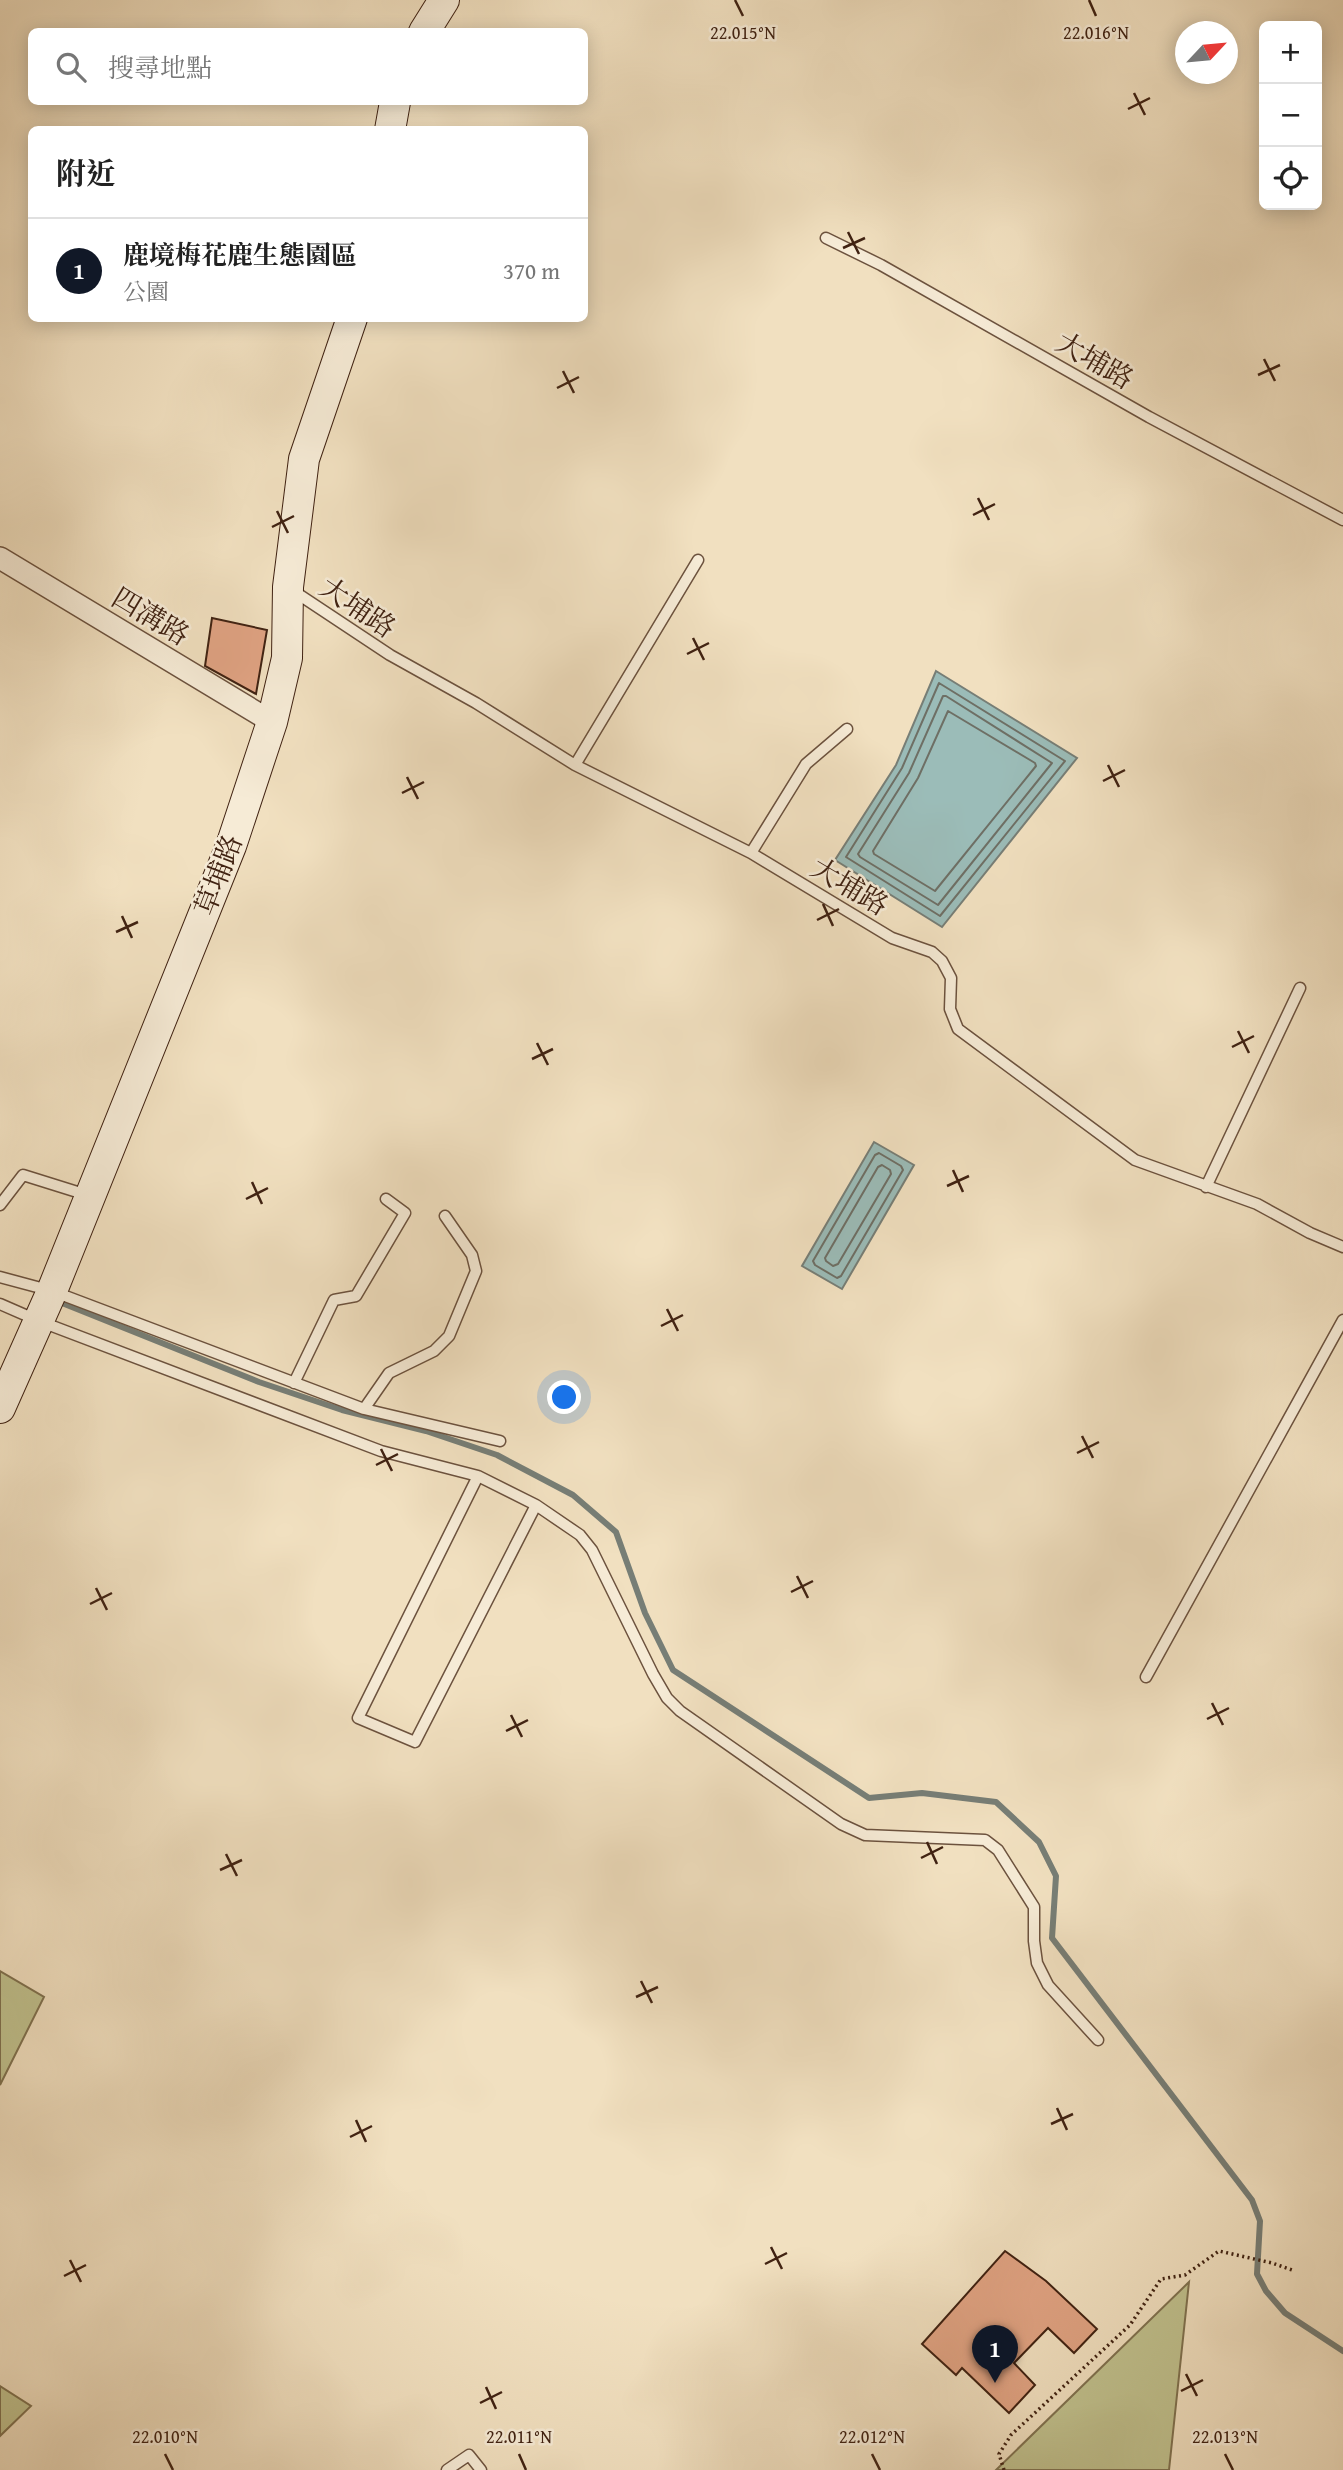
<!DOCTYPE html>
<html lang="zh-TW">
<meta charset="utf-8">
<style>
body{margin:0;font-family:"Gentium Book Plus","Noto Serif TC",serif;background:#f2f2f2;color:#222}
.controls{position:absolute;right:21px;top:21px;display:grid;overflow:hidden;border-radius:10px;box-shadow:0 4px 18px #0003}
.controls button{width:63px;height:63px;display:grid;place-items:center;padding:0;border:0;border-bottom:2px solid #e0e0e0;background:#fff;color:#222;font:35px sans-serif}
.compass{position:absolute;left:1175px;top:21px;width:63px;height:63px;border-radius:50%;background:#fff;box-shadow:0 4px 18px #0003;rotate:64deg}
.you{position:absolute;left:565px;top:1398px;width:24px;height:24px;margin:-18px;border:5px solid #fff;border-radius:50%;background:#1a73e8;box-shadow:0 0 0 10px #1a73e833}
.badge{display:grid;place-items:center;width:46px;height:46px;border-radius:50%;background:#111827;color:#fff;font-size:23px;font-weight:700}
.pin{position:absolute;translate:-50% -58px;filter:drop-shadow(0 2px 4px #0008)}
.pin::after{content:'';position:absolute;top:37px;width:24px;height:21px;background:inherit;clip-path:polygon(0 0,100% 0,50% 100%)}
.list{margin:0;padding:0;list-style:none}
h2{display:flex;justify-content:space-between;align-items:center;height:91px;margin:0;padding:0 28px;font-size:30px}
h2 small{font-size:23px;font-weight:400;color:#767676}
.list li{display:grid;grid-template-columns:46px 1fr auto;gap:21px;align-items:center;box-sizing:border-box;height:105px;padding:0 28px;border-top:2px solid #e0e0e0}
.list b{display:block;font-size:26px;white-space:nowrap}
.list p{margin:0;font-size:23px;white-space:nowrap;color:#767676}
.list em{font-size:23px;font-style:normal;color:#767676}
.icon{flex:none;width:38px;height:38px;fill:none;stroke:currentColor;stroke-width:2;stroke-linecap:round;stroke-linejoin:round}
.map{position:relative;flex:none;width:1343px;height:2470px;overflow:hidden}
.search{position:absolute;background:#fff;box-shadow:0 4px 18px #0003;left:28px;top:28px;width:560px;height:77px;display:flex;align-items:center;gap:18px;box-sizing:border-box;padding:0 24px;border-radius:10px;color:#767676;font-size:26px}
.panel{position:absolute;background:#fff;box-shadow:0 4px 18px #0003;left:28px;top:126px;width:560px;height:196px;border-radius:10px}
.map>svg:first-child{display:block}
</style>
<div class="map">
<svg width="1343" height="2470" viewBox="0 0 1343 2470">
<rect width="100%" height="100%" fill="#f1e0c0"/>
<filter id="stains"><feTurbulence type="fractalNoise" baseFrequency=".00286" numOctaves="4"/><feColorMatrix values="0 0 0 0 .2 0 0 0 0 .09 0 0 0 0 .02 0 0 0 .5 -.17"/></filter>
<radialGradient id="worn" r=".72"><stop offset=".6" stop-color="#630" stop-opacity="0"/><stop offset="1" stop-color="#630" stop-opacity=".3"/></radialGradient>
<path fill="#c0c18e" stroke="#807250" stroke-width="2" d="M 0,1971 L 44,1997 L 0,2085 Z
M 1189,2282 L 1169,2470 L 996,2470 Z
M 0,2386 L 31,2406 L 0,2436 Z"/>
<path fill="#9bbcb8" stroke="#777e76" stroke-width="2" d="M 936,671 L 1077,758 L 942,927 L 835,860 L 896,765 Z
M 874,1142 L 914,1165 L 842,1289 L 802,1266 Z"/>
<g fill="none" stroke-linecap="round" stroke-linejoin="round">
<path stroke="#6e6f65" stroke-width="2" d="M 939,683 L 1065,761 L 940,916 L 846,857 L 902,768 Z
M 943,696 L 946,696 L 1052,763 L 938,905 L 860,857 L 858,854 L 909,773 Z
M 948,711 L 1035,763 L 1036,766 L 935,891 L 874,854 L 873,851 L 918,778 Z
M 879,1153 L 901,1166 L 903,1170 L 841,1276 L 837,1278 L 815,1265 L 813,1261 L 875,1155 Z
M 882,1165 L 890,1170 L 891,1174 L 838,1264 L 833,1266 L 826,1261 L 825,1258 L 878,1167 Z"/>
<path stroke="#777e76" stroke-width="6" d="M 57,1301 L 259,1382 L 342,1410 L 426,1431 L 497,1455 L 573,1495 L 616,1532 L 645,1613 L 673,1670 L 869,1798 L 922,1793 L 996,1802 L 1039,1842 L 1056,1876 L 1052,1938 L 1252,2200 L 1260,2221 L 1257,2274 L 1266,2291 L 1285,2313 L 1343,2351"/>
</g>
<path fill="#e0a383" stroke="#402212" stroke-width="2" d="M 212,618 L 267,630 L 256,694 L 205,666 Z
M 1005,2251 L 1046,2281 L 1097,2329 L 1074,2353 L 1048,2328 L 1014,2363 L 1035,2385 L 1009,2413 L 962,2368 L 956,2375 L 922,2344 Z"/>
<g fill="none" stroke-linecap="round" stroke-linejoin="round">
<defs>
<path id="lane" d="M 826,238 L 881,265 L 1149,417 L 1343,520
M 292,590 L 390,655 L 476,703 L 575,765 L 751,853 L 892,938 L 932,952 L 942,961 L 951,978 L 950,1009 L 958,1029 L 1135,1160 L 1257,1204 L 1310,1233 L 1343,1247
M 575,765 L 698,560
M 751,853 L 806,764 L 847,729
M 1206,1187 L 1300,988
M 0,1205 L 23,1175 L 87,1195
M 0,1277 L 52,1291 L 364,1409 L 500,1441
M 0,1304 L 39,1321 L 381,1451 L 478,1476 L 536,1505 L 580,1535 L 592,1550 L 653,1674 L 667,1698 L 680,1711 L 841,1824 L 865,1835 L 985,1840 L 998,1850 L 1034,1907 L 1034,1941 L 1037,1963 L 1048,1985 L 1098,2040
M 294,1383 L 334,1300 L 356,1296 L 405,1213 L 386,1199
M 364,1409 L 389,1373 L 434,1351 L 449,1336 L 476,1271 L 472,1255 L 445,1216
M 478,1476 L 358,1718 L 415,1742 L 536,1505
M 1146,1677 L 1343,1320
M 447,2470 L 469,2455 L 481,2470"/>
<path id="street" d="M 0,558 L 272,722"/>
<path id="secondary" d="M 424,32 L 444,0
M 390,130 L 395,102
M 0,1408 L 52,1291 L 231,846 L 272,722 L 287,658 L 288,587 L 304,459 L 352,318"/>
</defs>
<use href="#lane" stroke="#6c523e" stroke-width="13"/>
<use href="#street" stroke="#6c523e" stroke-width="24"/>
<use href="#secondary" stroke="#402212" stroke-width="32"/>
<path stroke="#402212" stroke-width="3.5" stroke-dasharray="2 3.5" stroke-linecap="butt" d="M 1004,2470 L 999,2454 L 1011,2435 L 1130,2325 L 1161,2279 L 1185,2275 L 1219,2251 L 1272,2263 L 1295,2271"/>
<use href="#lane" stroke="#f6ebd6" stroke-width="10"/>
<use href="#street" stroke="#f6ebd6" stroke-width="21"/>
<use href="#secondary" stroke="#f6ebd6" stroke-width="30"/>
</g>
<path fill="none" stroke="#402212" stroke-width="2.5" d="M 735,0 L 743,16M 1089,0 L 1096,16M 1134,93 L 1145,115M 1128,109 L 1150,98M 848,232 L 859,254M 843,248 L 865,238M 1264,359 L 1275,381M 563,371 L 574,393M 1258,375 L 1280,365M 557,388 L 579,377M 978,498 L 989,520M 277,511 L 288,533M 973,515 L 995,504M 272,527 L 294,516M 693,638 L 704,660M 687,654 L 709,643M 1108,765 L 1119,787M 407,777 L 418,799M 1103,781 L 1125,770M 402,793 L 424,782M 823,904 L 833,926M 122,916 L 132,938M 817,920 L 839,909M 116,932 L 138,922M 1238,1031 L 1249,1053M 537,1043 L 548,1065M 1232,1047 L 1254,1036M 532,1059 L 553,1049M 953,1170 L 963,1192M 252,1182 L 262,1204M 947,1186 L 969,1176M 246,1199 L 268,1188M 667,1309 L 678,1331M 661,1326 L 683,1315M 1082,1436 L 1093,1458M 381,1449 L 392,1471M 1077,1453 L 1099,1442M 376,1465 L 398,1454M 797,1576 L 808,1598M 96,1588 L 107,1610M 791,1592 L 813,1581M 90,1604 L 112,1593M 1212,1703 L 1223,1725M 511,1715 L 522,1737M 1207,1719 L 1229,1708M 506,1731 L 528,1720M 927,1842 L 937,1864M 226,1854 L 237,1876M 921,1858 L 943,1847M 220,1870 L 242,1860M 641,1981 L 652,2003M 636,1997 L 658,1987M 1057,2108 L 1067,2130M 356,2120 L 366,2142M 1051,2124 L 1073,2114M 350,2137 L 372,2126M 771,2247 L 782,2269M 70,2260 L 81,2282M 765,2264 L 787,2253M 64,2276 L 86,2265M 1186,2374 L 1197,2396M 486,2387 L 496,2409M 1181,2391 L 1203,2380M 480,2403 L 502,2392M 165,2454 L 173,2470M 519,2454 L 526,2470M 872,2454 L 880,2470M 1225,2454 L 1233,2470"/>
<g text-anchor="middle" stroke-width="5" stroke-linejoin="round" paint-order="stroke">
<g font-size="28" fill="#402212" stroke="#f6ebd6">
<text transform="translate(1095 360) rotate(30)" y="10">大埔路</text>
<text transform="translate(358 607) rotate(34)" y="10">大埔路</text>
<text transform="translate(151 616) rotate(31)" y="10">四溝路</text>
<text transform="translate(218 875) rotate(-69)" y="10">草埔路</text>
<text transform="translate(850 886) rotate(31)" y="10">大埔路</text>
</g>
</g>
<g font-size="18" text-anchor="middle" fill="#402212" stroke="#f6ebd6" stroke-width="5" stroke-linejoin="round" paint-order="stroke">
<text x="743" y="39">22.015°N</text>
<text x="1096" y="39">22.016°N</text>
<text x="165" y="2443">22.010°N</text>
<text x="519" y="2443">22.011°N</text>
<text x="872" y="2443">22.012°N</text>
<text x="1225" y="2443">22.013°N</text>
</g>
<rect width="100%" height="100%" filter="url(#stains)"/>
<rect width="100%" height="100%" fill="url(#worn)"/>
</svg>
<div class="controls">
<button>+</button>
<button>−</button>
<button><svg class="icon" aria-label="locate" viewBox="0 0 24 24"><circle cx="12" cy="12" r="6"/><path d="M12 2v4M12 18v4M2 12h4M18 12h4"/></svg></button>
</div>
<svg class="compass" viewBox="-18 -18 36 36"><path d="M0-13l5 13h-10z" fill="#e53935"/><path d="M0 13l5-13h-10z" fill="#767676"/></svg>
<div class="you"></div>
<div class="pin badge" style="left:995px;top:2383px">1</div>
<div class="search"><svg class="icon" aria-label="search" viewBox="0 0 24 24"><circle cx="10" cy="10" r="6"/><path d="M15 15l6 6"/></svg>搜尋地點</div>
<section class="panel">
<h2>附近<small></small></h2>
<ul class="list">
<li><span class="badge">1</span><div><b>鹿境梅花鹿生態園區</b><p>公園</p></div><em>370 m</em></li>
</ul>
</section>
</div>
